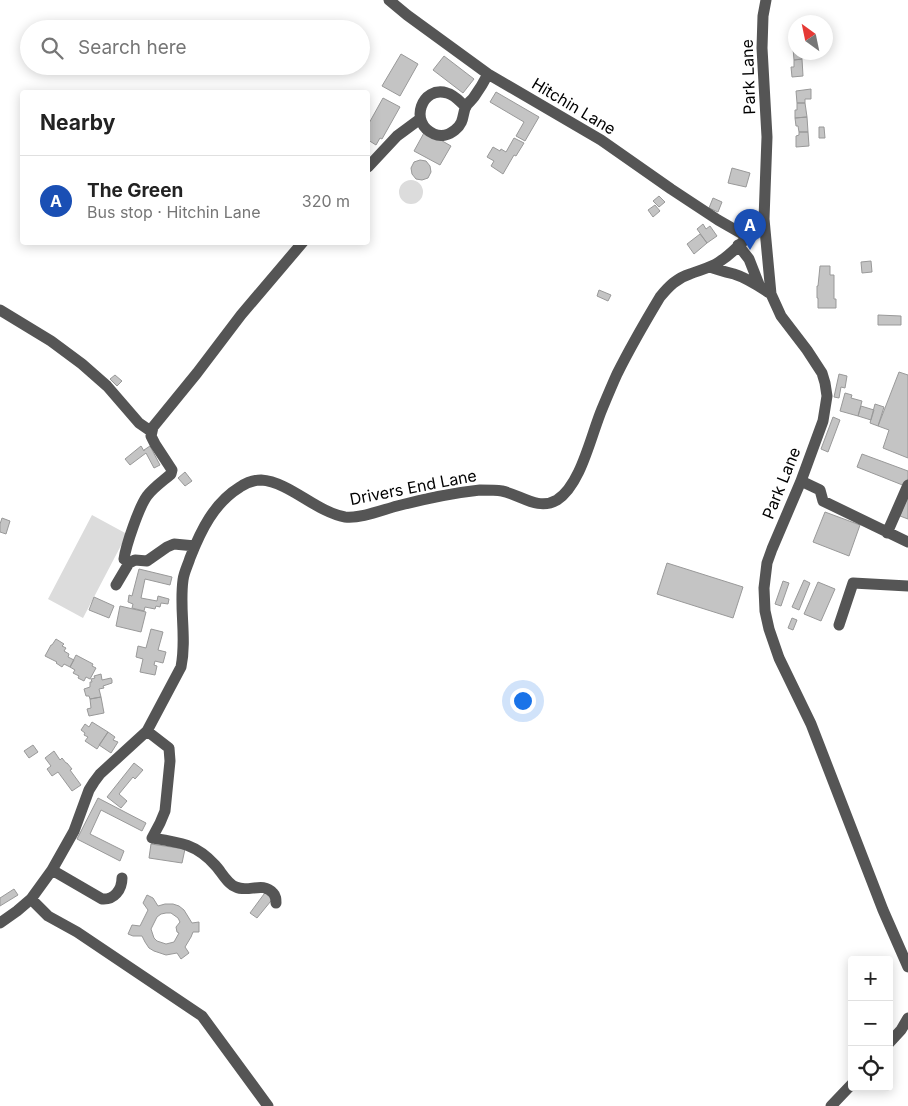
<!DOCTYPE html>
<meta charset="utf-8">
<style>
body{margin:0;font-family:Inter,sans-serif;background:#f2f2f2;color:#222}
.controls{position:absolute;right:15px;bottom:15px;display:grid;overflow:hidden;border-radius:5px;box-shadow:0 2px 12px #0003}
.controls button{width:45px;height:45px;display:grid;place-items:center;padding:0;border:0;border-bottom:1px solid #e0e0e0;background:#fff;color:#222;font:25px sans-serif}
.compass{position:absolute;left:788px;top:15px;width:45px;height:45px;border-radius:50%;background:#fff;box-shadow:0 2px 12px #0003;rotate:327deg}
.you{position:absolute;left:522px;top:700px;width:18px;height:18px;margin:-12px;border:4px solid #fff;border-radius:50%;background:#1a73e8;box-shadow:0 0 0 8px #1a73e833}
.badge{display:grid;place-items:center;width:32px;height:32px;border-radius:50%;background:#000;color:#fff;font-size:16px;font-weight:700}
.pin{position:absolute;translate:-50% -41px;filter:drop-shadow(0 1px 2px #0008)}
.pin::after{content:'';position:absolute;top:26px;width:18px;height:15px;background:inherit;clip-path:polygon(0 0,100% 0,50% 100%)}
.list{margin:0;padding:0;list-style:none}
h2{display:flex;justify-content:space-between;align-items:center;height:65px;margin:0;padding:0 20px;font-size:21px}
h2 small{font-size:16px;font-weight:400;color:#767676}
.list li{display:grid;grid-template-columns:32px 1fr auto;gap:15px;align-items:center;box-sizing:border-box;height:90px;padding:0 20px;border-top:1px solid #e0e0e0}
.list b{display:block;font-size:19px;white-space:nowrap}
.list p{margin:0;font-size:16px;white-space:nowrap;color:#767676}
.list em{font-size:16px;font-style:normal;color:#767676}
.icon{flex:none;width:28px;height:28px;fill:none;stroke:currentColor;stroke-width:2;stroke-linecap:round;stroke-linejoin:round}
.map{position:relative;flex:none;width:908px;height:1106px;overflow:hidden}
.search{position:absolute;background:#fff;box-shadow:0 2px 12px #0003;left:20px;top:20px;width:350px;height:55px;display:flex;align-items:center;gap:12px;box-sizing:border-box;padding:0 18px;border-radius:28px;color:#767676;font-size:19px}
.panel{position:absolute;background:#fff;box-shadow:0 2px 12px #0003;left:20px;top:90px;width:350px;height:155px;border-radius:5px}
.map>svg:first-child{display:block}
</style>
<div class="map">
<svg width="908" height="1106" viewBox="0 0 908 1106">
<rect width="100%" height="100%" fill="#fff"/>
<path fill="#dcdcdc" d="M399 192a12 12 0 1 1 24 0a12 12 0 1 1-24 0Z
M 92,515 L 127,534 L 83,618 L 48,599 Z"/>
<path fill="#c4c4c4" stroke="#999" fill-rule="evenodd" d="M 793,48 L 796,48 L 796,52 L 807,52 L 808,57 L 802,57 L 802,59 L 794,60 Z
M 401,54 L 418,64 L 400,96 L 382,86 Z
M 444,56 L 474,79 L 463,93 L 433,70 Z
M 802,59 L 803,76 L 792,77 L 791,67 L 794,67 L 794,60 Z
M 811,89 L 811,99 L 805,99 L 805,103 L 797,103 L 796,91 Z
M 496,92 L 539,117 L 525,141 L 516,136 L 524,122 L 490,102 Z
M 383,98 L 400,107 L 382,139 L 380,138 L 376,145 L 368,140 L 368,125 Z
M 797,103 L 805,103 L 807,117 L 795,118 L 795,110 L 797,110 Z
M 807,117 L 808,132 L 799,132 L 798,126 L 796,126 L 795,118 Z
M 819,127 L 824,127 L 825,138 L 819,138 Z
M 425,131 L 451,146 L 440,165 L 414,151 Z
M 799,132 L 808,132 L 809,146 L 796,147 L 796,136 L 799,135 Z
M 514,138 L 524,143 L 516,156 L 514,155 L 503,174 L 491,166 L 494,161 L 487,157 L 493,147 L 500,151 L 501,149 L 506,152 Z
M 420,160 L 426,161 L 430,166 L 431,172 L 428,178 L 422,180 L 416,179 L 412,174 L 411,168 L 414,162 Z
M 732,168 L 750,173 L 746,187 L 728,183 Z
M 659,196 L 665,202 L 659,207 L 653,201 Z
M 713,198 L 722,202 L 718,212 L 709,208 Z
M 655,205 L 660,211 L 653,217 L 648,210 Z
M 703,224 L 706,229 L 710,226 L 717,236 L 707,243 L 697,229 Z
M 700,234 L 707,243 L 694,254 L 687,244 Z
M 871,261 L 872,272 L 862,273 L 861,262 Z
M 820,266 L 830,266 L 830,275 L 834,275 L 834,299 L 836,299 L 836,308 L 818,308 L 818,298 L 817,298 L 817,286 L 818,286 Z
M 599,290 L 611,295 L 608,301 L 597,296 Z
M 878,315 L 901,316 L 901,325 L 878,325 Z
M 899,372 L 908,375 L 908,458 L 883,448 L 889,430 L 878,426 Z
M 839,374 L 847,376 L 845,388 L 841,387 L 839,398 L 834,397 Z
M 115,375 L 122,381 L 117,386 L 110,379 Z
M 845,393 L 852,395 L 851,398 L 862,401 L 858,416 L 840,411 Z
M 875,404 L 884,407 L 878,426 L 870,423 Z
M 861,406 L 874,410 L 871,420 L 858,416 Z
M 833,417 L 840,420 L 828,452 L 821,449 Z
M 141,446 L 144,451 L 144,450 L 150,446 L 160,465 L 154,468 L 146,453 L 130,465 L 125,459 Z
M 862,454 L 908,471 L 908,478 L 905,486 L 857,467 Z
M 185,472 L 192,481 L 185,486 L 178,478 Z
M 908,495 L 908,519 L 900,516 Z
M 825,512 L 860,525 L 849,556 L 813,542 Z
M 2,518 L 10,521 L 6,534 L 0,532 L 0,524 Z
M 667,563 L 743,587 L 733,618 L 657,594 Z
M 139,569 L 172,577 L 170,585 L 145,579 L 141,598 L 157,601 L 158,596 L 169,599 L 168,604 L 161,603 L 160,607 L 156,606 L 155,609 L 145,607 L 144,611 L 132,608 L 133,604 L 128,602 L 129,595 L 132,596 Z
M 804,580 L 810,583 L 799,610 L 792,607 Z
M 783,581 L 789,583 L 781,606 L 775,604 Z
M 818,582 L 835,589 L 821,621 L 804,614 Z
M 94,597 L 114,606 L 109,618 L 89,610 Z
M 120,606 L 146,612 L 141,632 L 116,626 Z
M 792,618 L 797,620 L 793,630 L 788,628 Z
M 151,629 L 163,632 L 158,650 L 166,652 L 163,663 L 155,661 L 154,665 L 157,666 L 155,675 L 140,672 L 143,659 L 136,657 L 138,646 L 146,648 Z
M 56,639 L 64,644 L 62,646 L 66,648 L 64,651 L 69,654 L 68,657 L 74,660 L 70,667 L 64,664 L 62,667 L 56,663 L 57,662 L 45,656 L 51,645 L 52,645 Z
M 76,655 L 93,664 L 92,666 L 96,668 L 90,679 L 86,677 L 84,681 L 78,678 L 79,676 L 73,673 L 75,670 L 70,667 Z
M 101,674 L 102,680 L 111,678 L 112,680 L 112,683 L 103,686 L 104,688 L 99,689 L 101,697 L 90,699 L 89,696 L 86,696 L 84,689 L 90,687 L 90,682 L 92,682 L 91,679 L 95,678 L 94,676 Z
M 101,697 L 104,713 L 89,716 L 87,709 L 91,708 L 90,699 Z
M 92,722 L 108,732 L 97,749 L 85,741 L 88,737 L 84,735 L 85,733 L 81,730 L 85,724 L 89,727 Z
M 108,732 L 115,737 L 113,740 L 118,742 L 111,753 L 99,745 Z
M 33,745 L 38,752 L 29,758 L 24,751 Z
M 54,751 L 60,760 L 62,758 L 66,763 L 67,763 L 72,769 L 70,770 L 81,785 L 72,791 L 58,772 L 52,776 L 47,769 L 51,766 L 45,758 Z
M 134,763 L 143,770 L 135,779 L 133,777 L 119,794 L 127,801 L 121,808 L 107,797 Z
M 98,798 L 146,823 L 142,831 L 101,810 L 90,834 L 124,851 L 120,861 L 77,839 Z
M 151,844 L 185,849 L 182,863 L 149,858 Z
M 14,889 L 18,895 L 0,906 L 0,898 Z
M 267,890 L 275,896 L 257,918 L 250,913 Z
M 147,895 L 153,898 L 158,906 L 165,904 L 173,904 L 179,906 L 184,910 L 192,923 L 199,922 L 199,932 L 193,932 L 191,937 L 185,947 L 189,953 L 181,959 L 177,953 L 166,955 L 154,951 L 149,948 L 145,942 L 142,936 L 133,936 L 128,934 L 132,925 L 140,926 L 148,910 L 143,903 ZM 166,913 L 171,913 L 178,918 L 180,922 L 176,927 L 177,932 L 179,933 L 174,942 L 166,944 L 157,941 L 154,938 L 151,929 L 157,917 L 161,914 Z"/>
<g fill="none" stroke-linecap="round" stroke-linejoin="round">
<path stroke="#555" stroke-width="11" d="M 389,0 L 407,15 L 488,74 L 601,140 L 671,189 L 718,220 L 746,236
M 766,0 L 763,16 L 762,48 L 767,137 L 764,219 L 771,294 L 781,316 L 807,350 L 822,373 L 825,383 L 827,396 L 823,421 L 801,481 L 772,549 L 767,563 L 764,588 L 765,611 L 769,629 L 779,658 L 811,724 L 883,910 L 908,967
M 466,107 C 460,102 455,95 447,93 C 422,85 408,123 434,134 C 441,137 449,135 455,130 C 465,122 462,114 466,106 C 468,103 472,100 474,97 C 479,90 484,82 488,74
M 368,167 L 397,136 L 420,119
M 738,245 L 749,259 L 760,287
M 710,267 C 718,270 726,272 734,274 C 747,278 759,286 771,294
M 0,310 L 51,341 L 82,364 L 107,386 L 139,423 L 152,432
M 801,481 L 820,490 L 823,501 L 908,542
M 887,533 L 908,485
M 129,563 L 124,559 C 126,545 139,507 147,496 C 153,488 163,481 171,474 L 172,470 L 155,444 L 151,436 L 153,427 L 197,373 L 241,315 L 303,242
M 116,585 L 129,563 L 135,560 L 147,561 L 167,547 L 174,544 L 195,546
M 839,625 L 853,583 L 908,586
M 147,731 L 169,748 L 170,761 L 165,811 L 160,823 L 152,838 C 179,842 196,844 215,865 C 221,871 227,884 236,887 C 248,893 263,881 273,893 C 276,896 276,899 276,903
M 52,870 L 102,899 C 114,900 122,890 122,878
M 31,899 L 48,916 L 77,932 L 202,1016 L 268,1106
M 0,923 L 17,911 L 31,899 L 52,870 L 74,831 L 89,790 L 94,782 L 100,774 L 147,731 L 181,667 C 187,638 179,609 183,580 C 184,572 188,565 190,558 C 201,530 214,503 240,487 C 246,483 253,480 261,480 C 290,482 316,512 345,517 C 360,519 382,510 397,506 C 424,499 452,493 480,490 C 487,490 496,490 502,491 C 521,495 538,511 557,500 C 581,485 591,435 602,409 C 607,397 612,385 617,374 C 630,348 645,322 660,297 C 669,286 677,278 690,274 C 700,270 710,268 719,262 C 736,251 750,234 764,219
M 889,1043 L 901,1030 L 908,1018
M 831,1106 L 852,1084"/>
</g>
<g text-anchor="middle" stroke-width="4.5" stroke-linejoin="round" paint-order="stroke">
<g font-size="16" fill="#000" stroke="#fff">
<text transform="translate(748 77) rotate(-92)" y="6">Park Lane</text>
<text transform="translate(574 106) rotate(31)" y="6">Hitchin Lane</text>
<text transform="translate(781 483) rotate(-68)" y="6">Park Lane</text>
<text transform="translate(413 487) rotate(-11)" y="6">Drivers End Lane</text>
</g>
</g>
</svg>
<div class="controls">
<button>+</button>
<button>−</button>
<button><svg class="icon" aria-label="locate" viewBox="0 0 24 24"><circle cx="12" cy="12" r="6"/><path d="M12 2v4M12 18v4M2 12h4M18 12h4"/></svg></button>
</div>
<svg class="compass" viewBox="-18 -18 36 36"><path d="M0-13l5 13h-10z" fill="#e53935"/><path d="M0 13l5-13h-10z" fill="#767676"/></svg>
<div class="you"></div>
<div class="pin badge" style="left:750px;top:250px;background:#1a4fb4">A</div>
<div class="search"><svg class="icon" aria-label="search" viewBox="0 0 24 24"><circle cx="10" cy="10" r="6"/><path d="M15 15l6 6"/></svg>Search here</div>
<section class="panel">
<h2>Nearby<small></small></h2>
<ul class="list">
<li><span class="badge" style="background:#1a4fb4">A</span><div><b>The Green</b><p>Bus stop · Hitchin Lane</p></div><em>320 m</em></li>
</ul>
</section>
</div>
